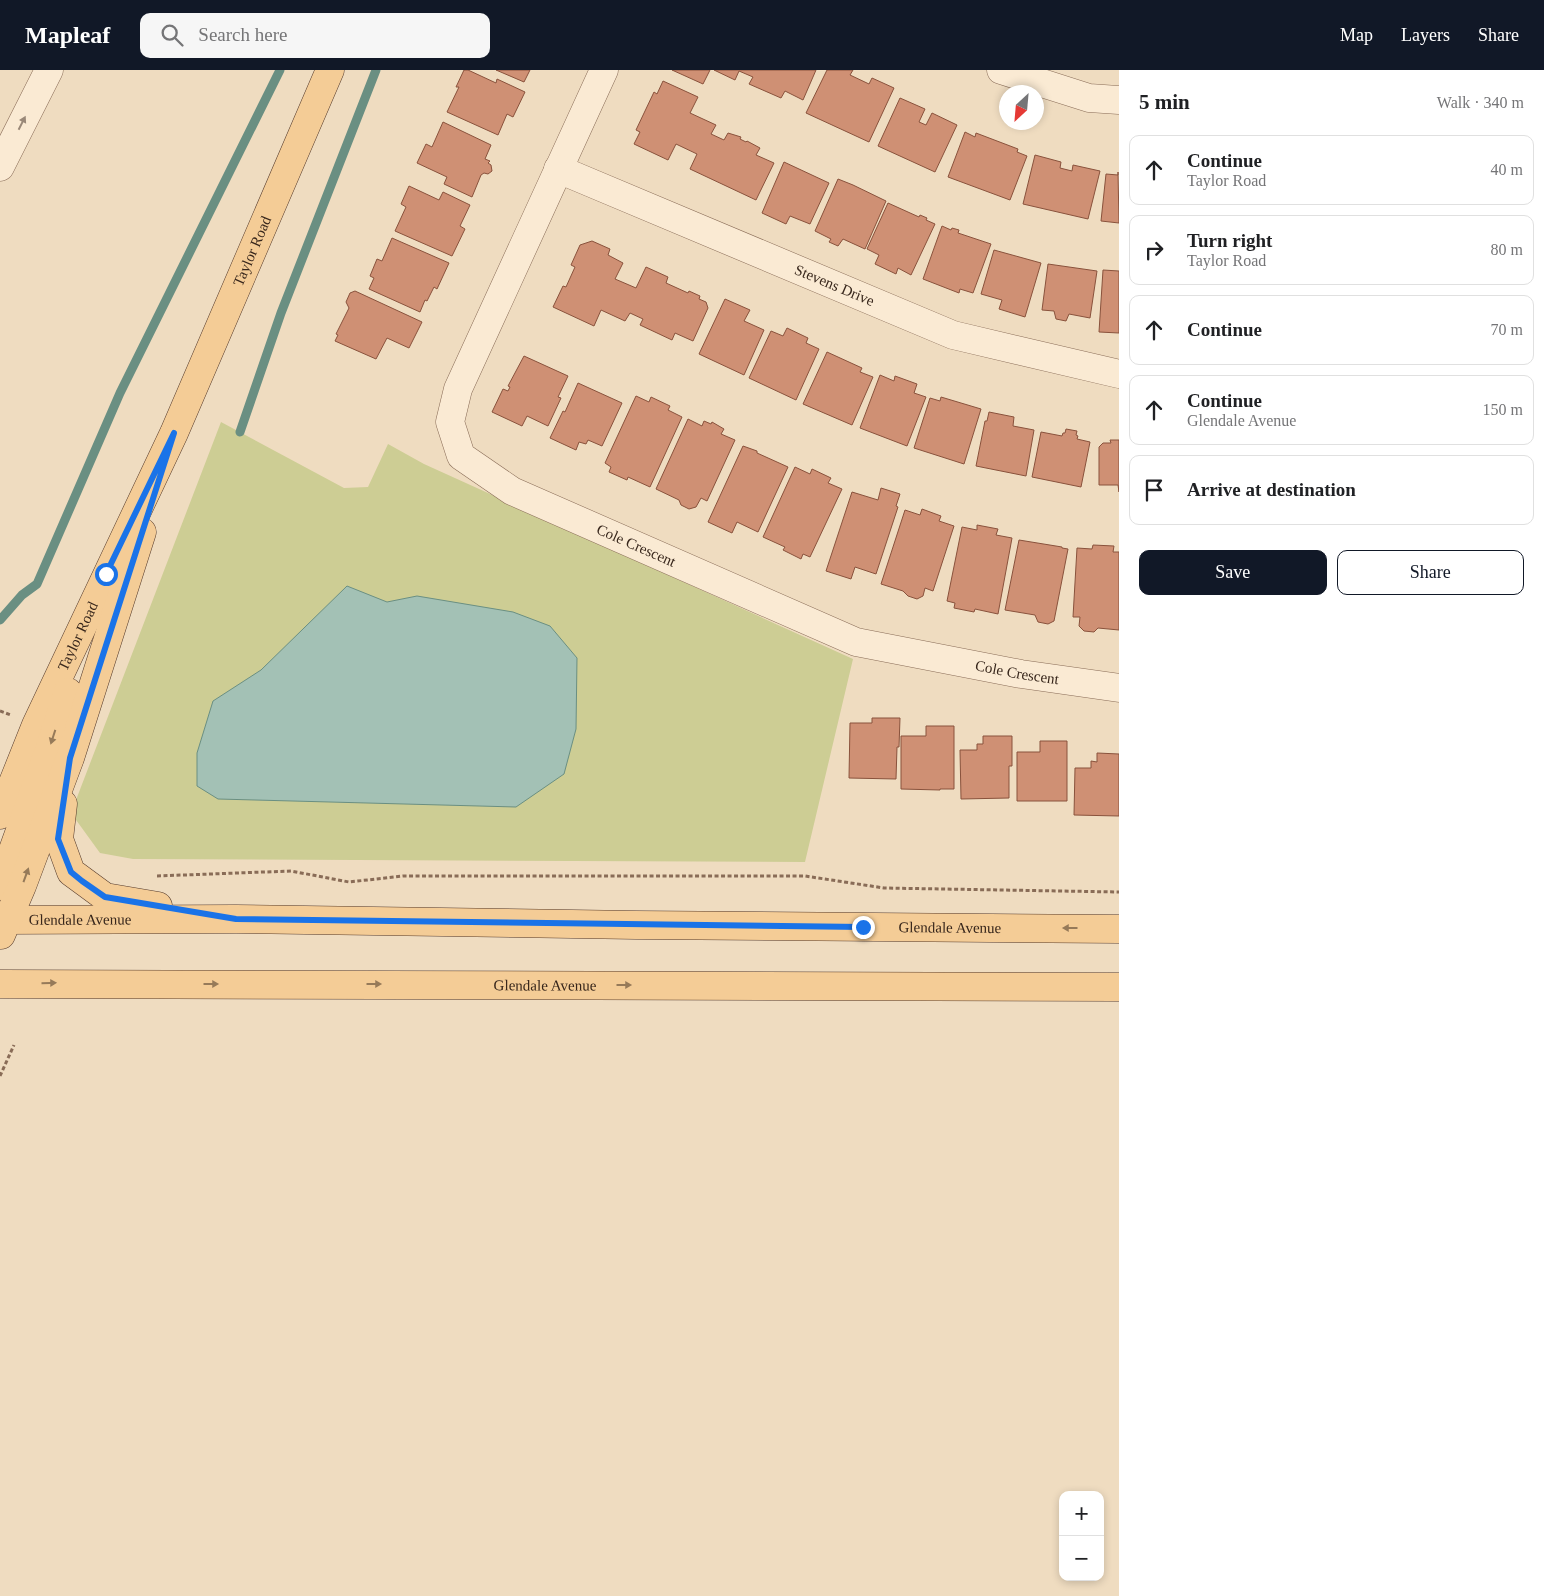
<!DOCTYPE html>
<meta charset="utf-8">
<style>
body{margin:0;font-family:Georgia,serif;background:#f6f6f6;color:#202124}
.controls{position:absolute;right:15px;bottom:15px;display:grid;overflow:hidden;border-radius:10px;box-shadow:0 2px 8px #0003}
.controls button{width:45px;height:45px;display:grid;place-items:center;padding:0;border:0;border-bottom:1px solid #e0e0e0;background:#fff;color:#202124;font:25px sans-serif}
.compass{position:absolute;left:999px;top:15px;width:45px;height:45px;border-radius:50%;background:#fff;box-shadow:0 2px 8px #0003;rotate:206deg}
.stop{position:absolute;width:15px;height:15px;margin:-11px;border:4px solid #1a73e8;border-radius:50%;background:#fff}
.stop.end{background:#1a73e8;border-color:#fff;box-shadow:0 1px 5px #0008}
.list{margin:0;padding:0;list-style:none}
h2{display:flex;justify-content:space-between;align-items:center;height:65px;margin:0;padding:0 20px;font-size:21px}
h2 small{font-size:16px;font-weight:400;color:#757577}
.list li{display:grid;grid-template-columns:32px 1fr auto;gap:15px;align-items:center;box-sizing:border-box;height:70px;margin:0 10px 10px;padding:0 10px;border:1px solid #e0e0e0;border-radius:10px}
.list b{display:block;font-size:19px;white-space:nowrap}
.list p{margin:0;font-size:16px;white-space:nowrap;color:#757577}
.list em{font-size:16px;font-style:normal;color:#757577}
.actions{display:flex;gap:10px;padding:15px 20px}
.actions a{flex:1;padding:11px 0;border:1px solid #111827;border-radius:10px;text-align:center;font-size:18px;color:#111827}
.actions .main{background:#111827;color:#fff}
.icon{flex:none;width:28px;height:28px;fill:none;stroke:currentColor;stroke-width:2;stroke-linecap:round;stroke-linejoin:round}
.map{position:relative;flex:none;width:1119px;height:1526px;overflow:hidden}
header{display:flex;align-items:center;gap:30px;box-sizing:border-box;height:70px;padding:0 25px;background:#111827;color:#fff}
header strong{font-size:24px}
nav{display:flex;gap:28px;margin-inline-start:auto;font-size:18px}
.search{width:350px;height:45px;background:#f6f6f6;display:flex;align-items:center;gap:12px;box-sizing:border-box;padding:0 18px;border-radius:10px;color:#757577;font-size:19px}
main{display:flex}
aside{flex:1;background:#fff}
.map>svg:first-child{display:block}
</style>
<header>
<strong>Mapleaf</strong>
<div class="search"><svg class="icon" aria-label="search" viewBox="0 0 24 24"><circle cx="10" cy="10" r="6"/><path d="M15 15l6 6"/></svg>Search here</div>
<nav><a>Map</a><a>Layers</a><a>Share</a></nav>
</header>
<main>
<div class="map">
<svg width="1119" height="1526" viewBox="0 0 1119 1526">
<rect width="100%" height="100%" fill="#efdcc0"/>
<path fill="#cdcd94" d="M 221,352 L 344,418 L 368,417 L 388,374 L 424,394 L 853,589 L 805,792 L 133,789 L 100,783 L 71,743 Z"/>
<path fill="#a3c1b5" stroke="#6a8f82" d="M 347,516 L 387,532 L 417,526 L 513,542 L 550,556 L 577,588 L 576,659 L 564,704 L 516,737 L 218,729 L 197,716 L 197,683 L 213,631 L 261,600 Z"/>
<g fill="none" stroke-linecap="round" stroke-linejoin="round">
<path stroke="#6a8f82" stroke-width="9" d="M 240,362 L 281,243 L 376,0
M 0,550 L 22,525 L 37,514 L 120,323 L 280,0"/>
</g>
<path fill="#cf9074" stroke="#89523c" d="M 464,0 L 468,0 L 496,13 L 497,9 L 525,22 L 513,47 L 507,44 L 498,65 L 447,42 L 459,17 L 456,17 Z
M 496,0 L 530,0 L 524,12 Z
M 672,0 L 710,0 L 703,14 Z
M 714,0 L 816,0 L 803,30 L 785,21 L 781,28 L 749,14 L 753,7 L 739,1 L 735,10 Z
M 827,0 L 853,0 L 850,5 L 869,14 L 872,8 L 894,18 L 869,72 L 806,43 Z
M 663,11 L 698,27 L 690,43 L 716,55 L 711,64 L 724,70 L 728,63 L 741,67 L 740,69 L 746,72 L 747,71 L 760,78 L 756,85 L 774,93 L 756,130 L 690,99 L 697,84 L 676,74 L 668,90 L 634,74 L 640,62 L 636,60 L 654,22 L 657,24 Z
M 900,28 L 925,39 L 919,52 L 926,55 L 932,43 L 957,55 L 935,102 L 878,76 Z
M 443,52 L 491,75 L 485,89 L 490,91 L 488,93 L 491,95 L 492,101 L 488,104 L 484,103 L 481,105 L 472,127 L 444,114 L 447,107 L 417,93 L 426,74 L 432,77 Z
M 965,62 L 975,67 L 976,63 L 1018,79 L 1017,82 L 1027,86 L 1010,130 L 948,107 Z
M 1035,85 L 1061,92 L 1060,98 L 1072,101 L 1073,95 L 1100,101 L 1088,149 L 1023,134 Z
M 784,92 L 829,113 L 810,154 L 790,146 L 786,154 L 762,143 Z
M 1118,102 L 1119,153 L 1101,151 L 1106,104 L 1118,105 Z
M 838,109 L 853,115 L 886,131 L 865,179 L 843,169 L 838,176 L 829,172 L 831,169 L 815,161 Z
M 409,116 L 439,130 L 443,122 L 470,135 L 460,156 L 465,159 L 452,186 L 395,161 L 406,137 L 401,134 Z
M 888,133 L 919,147 L 920,145 L 927,148 L 926,150 L 935,154 L 911,205 L 898,198 L 896,204 L 875,194 L 879,185 L 867,179 Z
M 942,156 L 951,160 L 952,158 L 959,160 L 958,163 L 991,174 L 973,223 L 960,219 L 959,223 L 923,209 Z
M 392,168 L 449,193 L 437,219 L 434,217 L 427,231 L 425,230 L 420,242 L 369,219 L 374,208 L 370,206 L 377,189 L 382,191 Z
M 592,171 L 610,179 L 608,185 L 623,193 L 615,209 L 636,218 L 646,197 L 668,207 L 666,213 L 688,223 L 689,221 L 700,226 L 699,229 L 706,232 L 708,238 L 693,271 L 675,263 L 672,270 L 640,255 L 643,249 L 630,243 L 625,251 L 601,240 L 594,256 L 553,237 L 563,216 L 566,217 L 575,197 L 571,195 L 580,175 Z
M 994,180 L 1041,193 L 1025,247 L 999,239 L 1002,230 L 981,224 Z
M 1048,194 L 1097,201 L 1090,248 L 1069,244 L 1066,251 L 1056,249 L 1054,241 L 1042,240 Z
M 1103,200 L 1119,201 L 1119,263 L 1099,262 Z
M 355,221 L 422,252 L 409,278 L 387,268 L 376,289 L 335,271 L 338,265 L 336,264 L 349,238 L 346,232 L 350,223 Z
M 725,229 L 750,240 L 744,251 L 764,260 L 744,305 L 699,284 Z
M 787,258 L 808,268 L 806,273 L 819,279 L 796,330 L 749,308 L 771,261 L 783,266 Z
M 827,282 L 862,298 L 860,302 L 873,307 L 852,355 L 803,334 Z
M 524,286 L 568,306 L 558,327 L 561,328 L 548,356 L 527,346 L 522,356 L 492,342 L 503,319 L 508,321 L 510,317 L 508,316 Z
M 880,305 L 894,311 L 895,306 L 917,314 L 914,323 L 926,327 L 907,376 L 860,358 Z
M 578,313 L 622,333 L 602,376 L 588,370 L 586,374 L 579,372 L 576,380 L 550,368 L 563,341 L 565,342 Z
M 636,326 L 649,332 L 651,327 L 670,336 L 668,340 L 682,347 L 650,417 L 628,407 L 627,410 L 609,402 L 611,397 L 605,393 Z
M 941,327 L 981,339 L 964,394 L 914,378 L 930,328 L 940,331 Z
M 989,342 L 1014,347 L 1013,356 L 1034,360 L 1026,406 L 976,396 L 985,351 L 987,351 Z
M 688,349 L 702,356 L 704,351 L 711,354 L 712,352 L 724,359 L 721,364 L 735,370 L 707,431 L 701,428 L 696,437 L 689,439 L 681,435 L 679,430 L 656,419 Z
M 1066,359 L 1077,361 L 1076,365 L 1078,366 L 1077,369 L 1090,372 L 1081,417 L 1032,407 L 1041,362 L 1062,366 L 1063,363 L 1065,363 Z
M 1110,370 L 1119,370 L 1119,422 L 1118,415 L 1099,415 L 1099,377 L 1103,373 L 1111,373 Z
M 743,376 L 757,381 L 757,383 L 788,397 L 758,462 L 737,452 L 732,463 L 708,452 Z
M 795,397 L 810,404 L 812,399 L 831,408 L 828,413 L 842,419 L 810,487 L 803,484 L 801,489 L 783,480 L 785,477 L 763,467 Z
M 881,418 L 900,424 L 896,436 L 898,437 L 876,504 L 855,497 L 851,509 L 826,501 L 852,422 L 878,430 Z
M 922,439 L 941,446 L 939,451 L 954,456 L 933,521 L 925,518 L 923,526 L 917,529 L 908,526 L 903,521 L 881,514 L 905,440 L 920,445 Z
M 977,455 L 998,459 L 996,465 L 1012,468 L 998,544 L 975,539 L 974,542 L 954,538 L 955,533 L 947,531 L 962,457 L 977,460 Z
M 1019,470 L 1062,477 L 1062,478 L 1068,479 L 1054,551 L 1048,554 L 1038,552 L 1035,545 L 1005,540 Z
M 1093,475 L 1114,476 L 1113,482 L 1119,482 L 1119,560 L 1098,558 L 1094,562 L 1084,561 L 1079,556 L 1080,547 L 1073,547 L 1077,478 L 1092,479 Z
M 872,648 L 900,648 L 899,677 L 897,677 L 896,709 L 849,708 L 850,653 L 872,653 Z
M 926,656 L 954,656 L 954,719 L 940,719 L 940,720 L 901,719 L 901,666 L 926,666 Z
M 983,666 L 1012,666 L 1012,696 L 1009,696 L 1009,728 L 961,729 L 960,680 L 977,680 L 977,674 L 983,674 Z
M 1040,671 L 1067,671 L 1067,731 L 1017,731 L 1017,682 L 1040,682 Z
M 1097,683 L 1119,684 L 1119,746 L 1074,745 L 1075,698 L 1091,698 L 1091,691 L 1097,692 Z"/>
<g fill="none" stroke-linecap="round" stroke-linejoin="round">
<defs>
<g id="minor">
<path id="s1" d="M 604,0 L 458,319 L 450,352 L 461,386 L 512,421 L 856,572 L 1021,604 L 1119,618"/>
<path d="M 1001,0 L 1089,28 L 1119,30"/>
<path d="M 0,97 L 49,0"/>
<path id="s2" d="M 558,99 L 953,265 L 1119,304"/>
</g>
<g id="major">
<path d="M 63,734 L 59,769 L 71,802 L 105,827 L 158,836"/>
<path id="s3" d="M 0,745 L 36,655 L 174,363 L 330,0"/>
<path d="M 0,816 L 48,683 L 68,622"/>
<path id="s4" d="M 0,850 L 236,849 L 636,855 L 1119,859"/>
<path d="M 1,865 L 22,816 L 70,688 L 142,462"/>
<path id="s5" d="M 0,914 L 1119,917"/>
</g>
</defs>
<use href="#minor" stroke="#896c57" stroke-width="29"/>
<use href="#major" stroke="#563b2c" stroke-width="29"/>
<path stroke="#896c57" stroke-width="3" stroke-dasharray="4 2.5" stroke-linecap="butt" d="M 0,641 L 11,645
M 157,806 L 291,801 L 349,812 L 403,806 L 805,806 L 884,818 L 1119,822
M 0,1006 L 14,975"/>
<use href="#minor" stroke="#faead3" stroke-width="28"/>
<use href="#major" stroke="#f4cc96" stroke-width="28"/>
</g>
<defs><path id="oneway-solid" d="M-6-.8H1V-3.2L6.5 0L1 3.2V.8H-6Z" transform="scale(1.25)"/></defs>
<use fill="#998878" href="#oneway-solid" transform="translate(22 53) rotate(-63)"/>
<g fill="#967a59">
<use href="#oneway-solid" transform="translate(53 667) rotate(108)"/>
<use href="#oneway-solid" transform="translate(26 805) rotate(-70)"/>
<use href="#oneway-solid" transform="translate(1070 858) rotate(-180)"/>
<use href="#oneway-solid" transform="translate(49 913) rotate(-1)"/>
<use href="#oneway-solid" transform="translate(211 914)"/>
<use href="#oneway-solid" transform="translate(374 914)"/>
<use href="#oneway-solid" transform="translate(624 915)"/>
</g>
<g fill="none" stroke-linecap="round" stroke-linejoin="round">
<path stroke="#1a73e8" stroke-width="6" d="M 106,504 L 174,363 L 70,688 L 58,769 L 71,802 L 82,811 L 105,827 L 236,849 L 863,857"/>
</g>
<g text-anchor="middle" stroke-width="4.5" stroke-linejoin="round" paint-order="stroke">
<g font-size="15" fill="#38271c" stroke="#f6e7d0">
<text dy="5" stroke="none"><textPath href="#s3" startOffset="618">Taylor Road</textPath></text>
<text dy="5" stroke="none"><textPath href="#s2" startOffset="300">Stevens Drive</textPath></text>
<text dy="5" stroke="none"><textPath href="#s1" startOffset="618">Cole Crescent</textPath></text>
<text dy="5" stroke="none"><textPath href="#s3" startOffset="195">Taylor Road</textPath></text>
<text dy="5" stroke="none"><textPath href="#s1" startOffset="1022">Cole Crescent</textPath></text>
<text dy="5" stroke="none"><textPath href="#s4" startOffset="80">Glendale Avenue</textPath></text>
<text dy="5" stroke="none"><textPath href="#s4" startOffset="950">Glendale Avenue</textPath></text>
<text dy="5" stroke="none"><textPath href="#s5" startOffset="545">Glendale Avenue</textPath></text>
</g>
</g>
</svg>
<div class="controls">
<button>+</button>
<button>−</button>
</div>
<svg class="compass" viewBox="-18 -18 36 36"><path d="M0-13l5 13h-10z" fill="#e53935"/><path d="M0 13l5-13h-10z" fill="#757577"/></svg>
<div class="stop" style="left:106px;top:504px"></div>
<div class="stop end" style="left:863px;top:857px"></div>
</div>
<aside>
<h2>5 min<small>Walk · 340 m</small></h2>
<ul class="list">
<li><svg class="icon" aria-label="ahead" viewBox="0 0 24 24"><path d="M12 20V5M6 11l6-6 6 6"/></svg><div><b>Continue</b><p>Taylor Road</p></div><em>40 m</em></li>
<li><svg class="icon" aria-label="right" viewBox="0 0 24 24"><path d="M7 20v-9h11M14 6l5 5-5 5"/></svg><div><b>Turn right</b><p>Taylor Road</p></div><em>80 m</em></li>
<li><svg class="icon" aria-label="ahead" viewBox="0 0 24 24"><path d="M12 20V5M6 11l6-6 6 6"/></svg><div><b>Continue</b></div><em>70 m</em></li>
<li><svg class="icon" aria-label="ahead" viewBox="0 0 24 24"><path d="M12 20V5M6 11l6-6 6 6"/></svg><div><b>Continue</b><p>Glendale Avenue</p></div><em>150 m</em></li>
<li><svg class="icon" aria-label="arrive" viewBox="0 0 24 24"><path d="M6 21V4h12l-3 4 3 4H6"/></svg><div><b>Arrive at destination</b></div></li>
</ul>
<div class="actions"><a class="main">Save</a><a>Share</a></div>
</aside>
</main>
